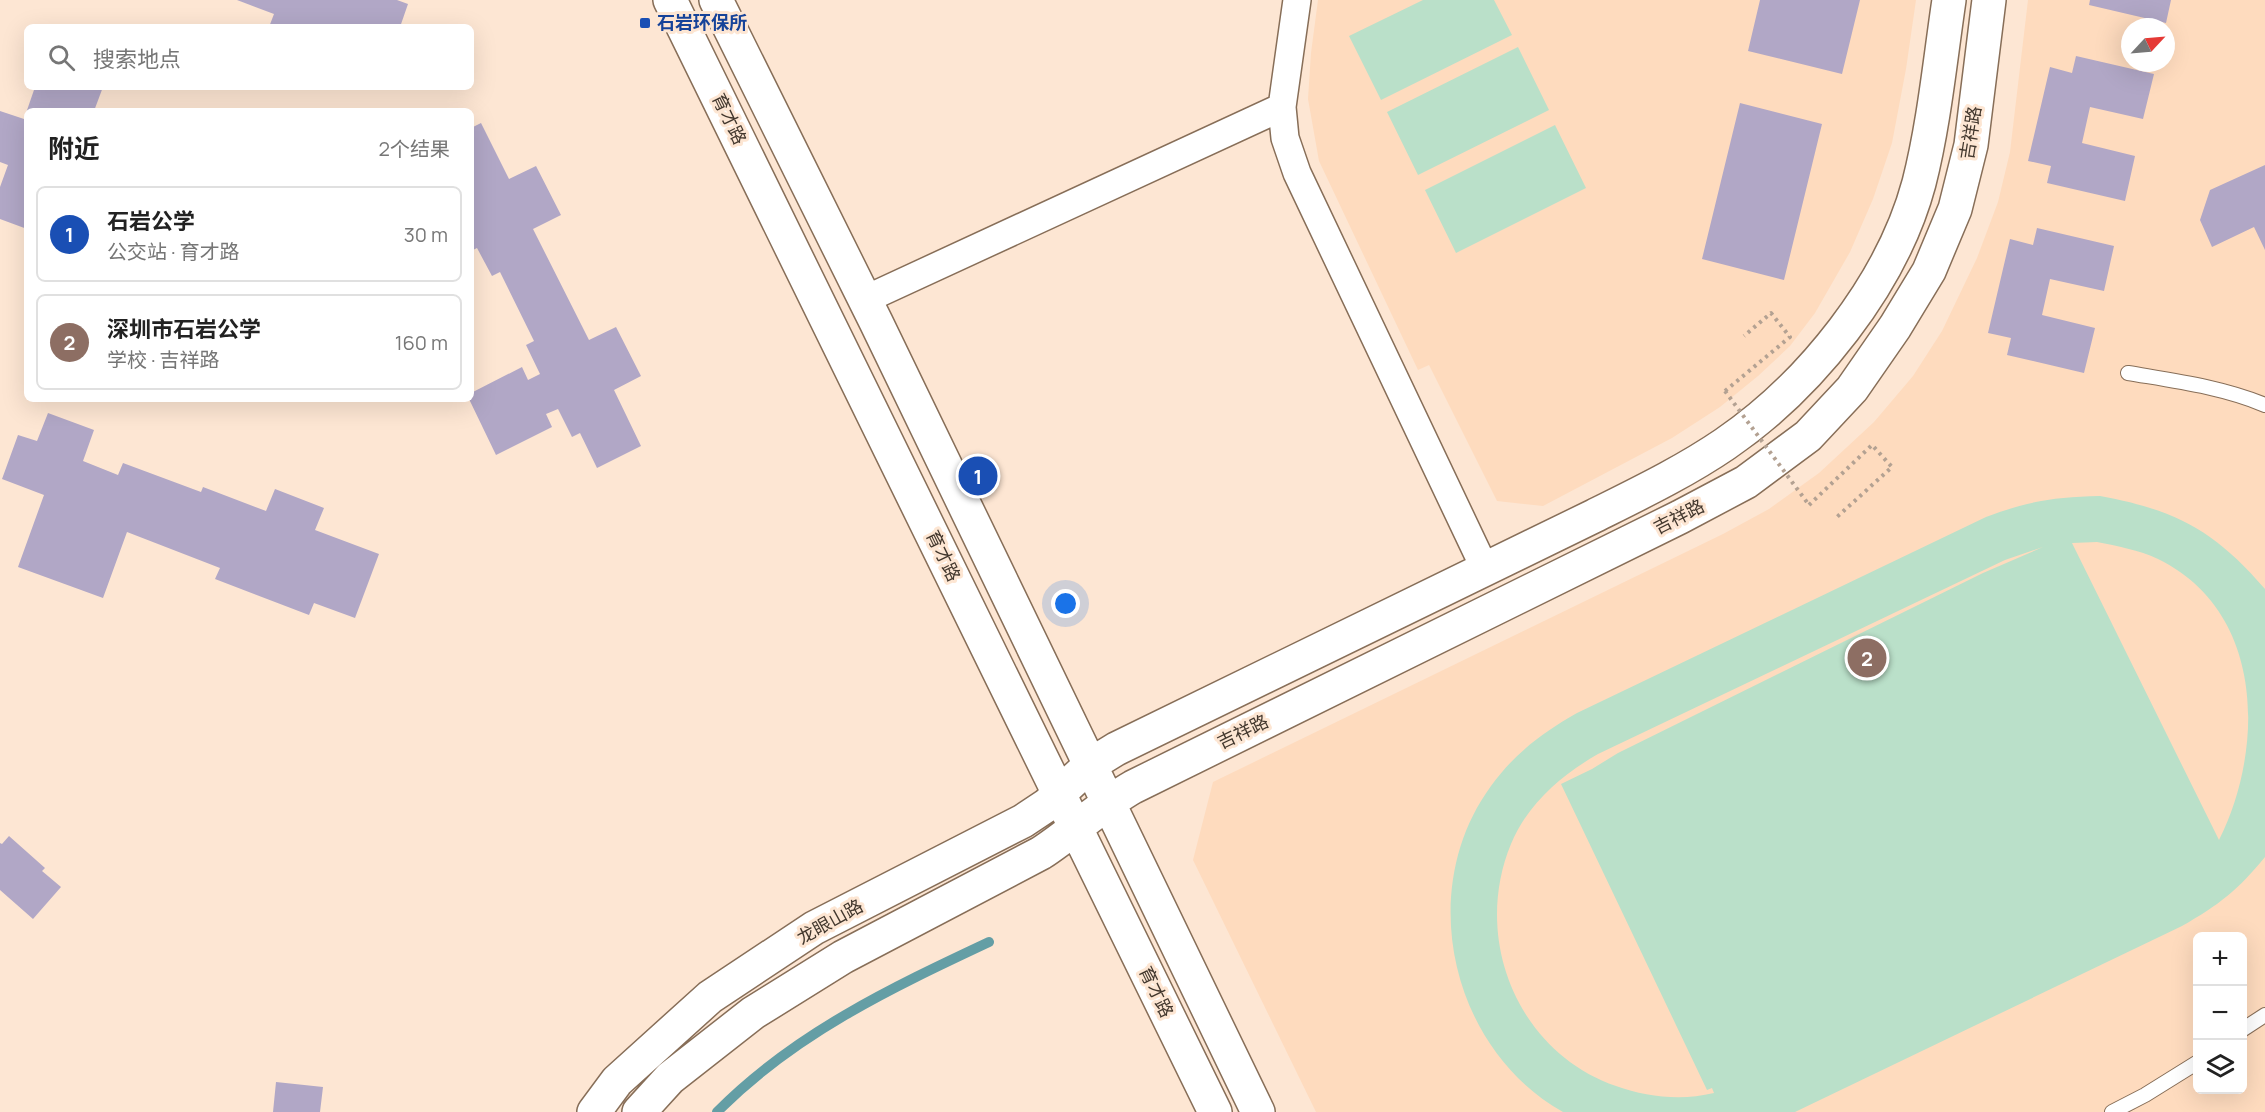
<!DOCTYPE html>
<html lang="zh">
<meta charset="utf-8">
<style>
body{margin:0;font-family:Manrope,"Noto Sans SC",sans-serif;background:#f6f6f6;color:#222}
.controls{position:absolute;right:18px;bottom:18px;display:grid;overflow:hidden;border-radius:9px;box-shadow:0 6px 24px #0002}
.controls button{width:54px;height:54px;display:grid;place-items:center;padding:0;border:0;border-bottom:2px solid #e0e0e0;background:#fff;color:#222;font:30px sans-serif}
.compass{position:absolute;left:2121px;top:18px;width:54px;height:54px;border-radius:50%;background:#fff;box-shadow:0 6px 24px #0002;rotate:64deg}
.you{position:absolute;left:1066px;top:604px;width:21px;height:21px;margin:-15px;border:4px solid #fff;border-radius:50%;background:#1a73e8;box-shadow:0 0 0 9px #1a73e833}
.badge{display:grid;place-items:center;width:39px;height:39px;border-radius:50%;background:#b45309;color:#fff;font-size:20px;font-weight:700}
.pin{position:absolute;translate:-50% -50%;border:3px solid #fff;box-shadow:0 2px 6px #0006}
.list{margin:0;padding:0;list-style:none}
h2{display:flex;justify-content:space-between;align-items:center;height:78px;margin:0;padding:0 24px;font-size:26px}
h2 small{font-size:20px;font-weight:400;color:#767676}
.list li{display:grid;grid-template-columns:39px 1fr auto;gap:18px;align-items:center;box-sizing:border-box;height:96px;margin:0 12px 12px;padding:0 12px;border:2px solid #e0e0e0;border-radius:9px}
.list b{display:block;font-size:22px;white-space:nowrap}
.list p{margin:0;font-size:20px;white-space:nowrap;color:#767676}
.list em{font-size:20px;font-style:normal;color:#767676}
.icon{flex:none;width:33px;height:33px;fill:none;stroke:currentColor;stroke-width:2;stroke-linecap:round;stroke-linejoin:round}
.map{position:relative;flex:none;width:2265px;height:1112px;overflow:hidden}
.search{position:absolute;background:#fff;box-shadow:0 6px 24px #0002;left:24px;top:24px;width:450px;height:66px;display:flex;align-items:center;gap:15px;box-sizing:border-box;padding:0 21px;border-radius:9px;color:#767676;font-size:22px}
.panel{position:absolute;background:#fff;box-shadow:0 6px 24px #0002;left:24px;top:108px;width:450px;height:294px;border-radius:9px}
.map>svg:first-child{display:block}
</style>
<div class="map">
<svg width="2265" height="1112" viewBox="0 0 2265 1112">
<rect width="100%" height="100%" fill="#fde6d3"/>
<path fill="#fedbbe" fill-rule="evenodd" d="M 1318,0 L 1916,0 L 1906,69 L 1892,143 L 1873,199 L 1850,252 L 1815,313 L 1790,346 L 1758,376 L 1720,407 L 1672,438 L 1543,506 L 1497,501 L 1429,365 L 1418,370 L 1319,161 L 1308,99 L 1311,53 Z
M 2028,0 L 2265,0 L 2265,1112 L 1316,1112 L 1193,860 L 1213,782 L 1723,534 L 1769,509 L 1819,473 L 1874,422 L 1913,376 L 1942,331 L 1977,258 L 1998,202 L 2010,152 ZM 2130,27 L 2166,27 L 2166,63 L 2130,63 ZM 2198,936 L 2242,936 L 2242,1090 L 2198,1090 Z"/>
<path fill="#bae0c9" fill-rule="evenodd" d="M 1423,0 L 1494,0 L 1512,35 L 1381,100 L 1349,36 Z
M 1518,47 L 1549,110 L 1418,175 L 1387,112 Z
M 1555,125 L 1586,188 L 1456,253 L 1425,190 Z
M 2100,496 C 2176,510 2214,530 2265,589 L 2265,857 C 2238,890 2219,905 2182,926 L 1795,1112 L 1563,1112 C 1452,1050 1414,891 1491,786 C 1515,753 1542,733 1577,713 L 1986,517 C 2029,501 2054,497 2100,496 ZM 2097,542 C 2117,546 2139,550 2158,559 C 2265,611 2265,748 2219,840 L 2072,543 ZM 2043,547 L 1983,573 L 1618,753 L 1592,769 L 1561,784 L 1707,1090 L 1712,1088 L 1714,1093 C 1681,1101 1647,1097 1616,1086 C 1517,1052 1472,938 1511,844 C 1528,803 1562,775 1598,754 L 2005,560 Z"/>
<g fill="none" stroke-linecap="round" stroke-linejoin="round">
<path stroke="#649ea5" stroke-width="10" d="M 717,1112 C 794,1034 891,988 989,942"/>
</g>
<path fill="#b1a7c6" d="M 237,0 L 397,0 L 408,4 L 400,27 L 269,27 L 274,14 Z
M 1760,0 L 1860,0 L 1842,74 L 1748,51 Z
M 2090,0 L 2171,0 L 2166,23 L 2089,5 Z
M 2076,56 L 2154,74 L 2143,119 L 2090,107 L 2082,143 L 2135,156 L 2125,201 L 2047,183 L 2051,166 L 2028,161 L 2050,67 L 2072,73 Z
M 35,87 L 103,87 L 94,111 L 27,111 L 27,229 L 0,219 L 0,187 L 8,165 L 0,162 L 0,111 L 24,119 Z
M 1740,103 L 1822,124 L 1784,280 L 1702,259 Z
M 481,123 L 509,179 L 536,166 L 561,215 L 533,229 L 589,340 L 616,327 L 641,376 L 614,390 L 641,446 L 597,468 L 580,433 L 572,437 L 558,409 L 546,414 L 552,427 L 496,455 L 469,399 L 471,399 L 471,393 L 522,367 L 528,380 L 540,374 L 526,345 L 534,341 L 500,272 L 492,276 L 477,248 L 471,251 L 471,128 Z
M 2265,165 L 2265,250 L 2254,227 L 2212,247 L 2200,220 L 2210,190 Z
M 2037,228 L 2114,246 L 2104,291 L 2050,279 L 2042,315 L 2095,328 L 2084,373 L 2007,355 L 2011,338 L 1988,333 L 2010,239 L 2033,245 Z
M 48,413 L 94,430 L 83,461 L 118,475 L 123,463 L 201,492 L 203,487 L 266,511 L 275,489 L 324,508 L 315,530 L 379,554 L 355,618 L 314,603 L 309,615 L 215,579 L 220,568 L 127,532 L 103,598 L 18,567 L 44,495 L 2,479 L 18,435 L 37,441 Z
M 9,836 L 45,868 L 42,871 L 61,887 L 33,919 L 0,890 L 0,843 L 2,844 Z
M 276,1082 L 323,1087 L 320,1112 L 273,1112 Z"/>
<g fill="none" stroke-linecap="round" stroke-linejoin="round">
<defs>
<path id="service" d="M 2128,373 C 2175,381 2222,387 2265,405
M 2242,1030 L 2265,1015
M 2112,1112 L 2145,1095 L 2198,1062"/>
<path id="minor" d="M 1297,0 L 1282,107 L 1285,138 L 1297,173 L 1485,569
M 864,300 L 1282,107"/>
<path id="tertiary" d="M 670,0 L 1215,1112
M 716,0 L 876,322 L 1258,1112
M 594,1112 L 617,1081 L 710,997 L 814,928 L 1023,821 L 1047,805 L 1090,765 L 1116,749 L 1594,516 C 1638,494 1684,472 1725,444 C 1810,386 1892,284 1919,183 C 1934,124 1940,61 1949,0
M 639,1112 L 670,1078 L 753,1013 L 843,957 L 1041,853 C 1073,832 1100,806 1133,787 L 1680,517 L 1746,482 L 1808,436 L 1852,389 L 1895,327 L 1929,271 L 1955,209 L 1971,145 L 1989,0"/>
</defs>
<use href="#service" stroke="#876e58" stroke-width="16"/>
<use href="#minor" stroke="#876e58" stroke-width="30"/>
<use href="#tertiary" stroke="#876e58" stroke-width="36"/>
<path stroke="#b3a192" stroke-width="4" stroke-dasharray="3 4.5" stroke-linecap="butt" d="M 1725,391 L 1790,337 L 1771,313 L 1744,336
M 1809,505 L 1872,445 L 1892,467 L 1837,517"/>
<use href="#service" stroke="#fff" stroke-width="14"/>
<use href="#minor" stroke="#fff" stroke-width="27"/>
<use href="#tertiary" stroke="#fff" stroke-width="33"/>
<path stroke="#b3a192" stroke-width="4" stroke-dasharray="3 4.5" stroke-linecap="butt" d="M 1725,391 L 1809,505"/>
</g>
<rect fill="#1a4fb4" stroke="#fde6d3" stroke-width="2" x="639" y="17" width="12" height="12" rx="3"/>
<g text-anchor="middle" stroke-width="6" stroke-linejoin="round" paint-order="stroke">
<g font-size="18" font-weight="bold" fill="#164399" stroke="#fde6d3" text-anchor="start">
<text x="657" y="29">石岩环保所</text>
</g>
<g font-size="18" fill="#42372d" stroke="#fde6d3">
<text transform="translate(729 119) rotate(64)" y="6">育才路</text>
<text transform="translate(1971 133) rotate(-81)" y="6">吉祥路</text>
<text transform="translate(1679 517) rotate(-27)" y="6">吉祥路</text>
<text transform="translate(943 556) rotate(64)" y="6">育才路</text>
<text transform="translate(1243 732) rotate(-26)" y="6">吉祥路</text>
<text transform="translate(830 922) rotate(-29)" y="6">龙眼山路</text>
<text transform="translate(1156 992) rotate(64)" y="6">育才路</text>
</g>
</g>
</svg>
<div class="controls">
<button>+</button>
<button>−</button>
<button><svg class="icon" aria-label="layers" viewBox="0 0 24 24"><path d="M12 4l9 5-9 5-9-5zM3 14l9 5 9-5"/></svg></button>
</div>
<svg class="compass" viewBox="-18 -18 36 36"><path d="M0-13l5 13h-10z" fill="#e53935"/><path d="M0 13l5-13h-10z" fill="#767676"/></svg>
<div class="you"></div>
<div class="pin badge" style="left:978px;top:476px;background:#1a4fb4">1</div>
<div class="pin badge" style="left:1867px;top:658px;background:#8d6e63">2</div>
<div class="search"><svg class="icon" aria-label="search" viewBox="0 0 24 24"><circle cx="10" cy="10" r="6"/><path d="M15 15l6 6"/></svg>搜索地点</div>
<section class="panel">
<h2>附近<small>2个结果</small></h2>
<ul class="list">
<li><span class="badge" style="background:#1a4fb4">1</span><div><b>石岩公学</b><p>公交站 · 育才路</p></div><em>30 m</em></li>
<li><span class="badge" style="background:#8d6e63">2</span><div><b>深圳市石岩公学</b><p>学校 · 吉祥路</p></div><em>160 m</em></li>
</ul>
</section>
</div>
